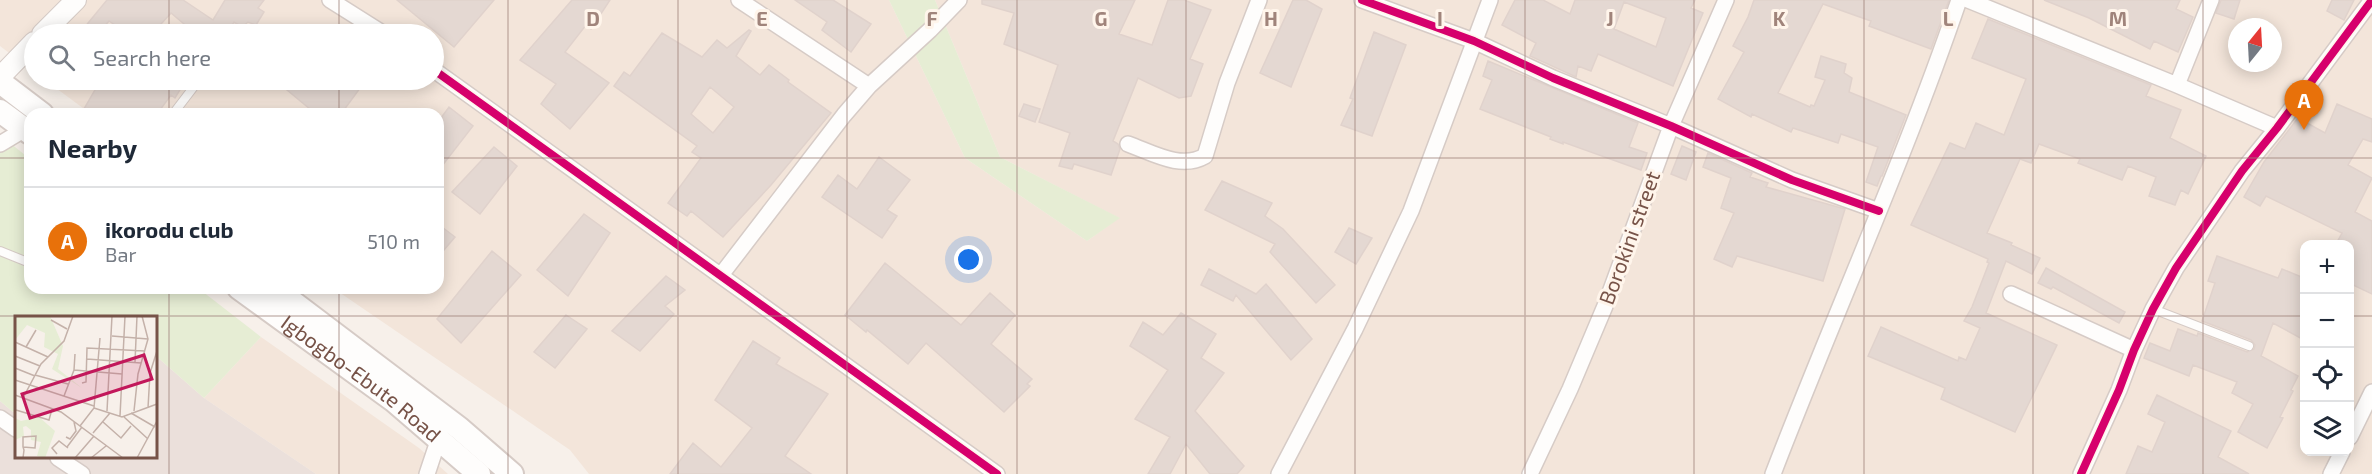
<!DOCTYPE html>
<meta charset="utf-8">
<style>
body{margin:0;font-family:"Exo 2",sans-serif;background:#f2f2f3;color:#1f2937}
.controls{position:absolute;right:18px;bottom:18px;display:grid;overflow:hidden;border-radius:12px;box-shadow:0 3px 15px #0003}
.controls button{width:54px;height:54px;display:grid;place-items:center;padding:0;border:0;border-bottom:2px solid #e0e1e3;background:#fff;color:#1f2937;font:30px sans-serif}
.compass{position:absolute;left:2228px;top:18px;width:54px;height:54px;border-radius:50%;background:#fff;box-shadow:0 3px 15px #0003;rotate:18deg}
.you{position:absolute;left:969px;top:260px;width:21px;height:21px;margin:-15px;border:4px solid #fff;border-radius:50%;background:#1a73e8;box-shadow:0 0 0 9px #1a73e833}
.badge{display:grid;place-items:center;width:39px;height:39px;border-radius:50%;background:#d93025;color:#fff;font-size:20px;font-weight:700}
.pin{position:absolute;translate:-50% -50px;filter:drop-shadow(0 2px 3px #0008)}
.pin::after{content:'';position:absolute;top:32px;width:21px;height:18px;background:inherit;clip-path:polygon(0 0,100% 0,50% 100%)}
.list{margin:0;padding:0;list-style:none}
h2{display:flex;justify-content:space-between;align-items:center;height:78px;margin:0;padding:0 24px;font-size:26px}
h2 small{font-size:20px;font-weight:400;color:#747a83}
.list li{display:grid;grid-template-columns:39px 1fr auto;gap:18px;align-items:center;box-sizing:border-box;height:108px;padding:0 24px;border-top:2px solid #e0e1e3}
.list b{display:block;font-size:22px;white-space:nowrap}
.list p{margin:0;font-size:20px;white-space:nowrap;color:#747a83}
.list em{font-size:20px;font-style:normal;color:#747a83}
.icon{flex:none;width:33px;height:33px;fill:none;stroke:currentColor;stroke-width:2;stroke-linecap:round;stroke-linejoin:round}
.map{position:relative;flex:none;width:2372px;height:474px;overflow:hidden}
.search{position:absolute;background:#fff;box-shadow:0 3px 15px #0003;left:24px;top:24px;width:420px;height:66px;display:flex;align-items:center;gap:15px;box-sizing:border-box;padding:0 21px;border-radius:33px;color:#747a83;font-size:22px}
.panel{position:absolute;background:#fff;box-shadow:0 3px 15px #0003;left:24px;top:108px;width:420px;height:186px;border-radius:18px}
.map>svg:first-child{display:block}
</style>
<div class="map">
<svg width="2372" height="474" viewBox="0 0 2372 474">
<rect width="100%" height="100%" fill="#f7f0ea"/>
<path fill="#f3e5da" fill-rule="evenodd" d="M 0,0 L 889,0 L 965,158 L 1087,241 L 1119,218 L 1000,157 L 935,0 L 2372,0 L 2372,474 L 589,474 L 570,450 L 333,288 L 438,288 L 438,114 L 91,114 L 45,80 L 434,80 L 434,34 L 34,34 L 34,72 L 0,46 ZM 2237,27 L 2273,27 L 2273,63 L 2237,63 ZM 2304,244 L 2350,244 L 2350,452 L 2304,452 Z
M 261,337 L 419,448 L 448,474 L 316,474 L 204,398 Z"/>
<path fill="#ebe0db" d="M 156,356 L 204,398 L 316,474 L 0,474 L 0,401 L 13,412 L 16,409 L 16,458 L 156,458 Z"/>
<path fill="#e6edd4" d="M 889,0 L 935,0 L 1000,157 L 1120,218 L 1087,241 L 965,158 Z
M 0,135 L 30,159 L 30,288 L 198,288 L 261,337 L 204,398 L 156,356 L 156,318 L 16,318 L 16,409 L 13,412 L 0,401 Z"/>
<path fill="#e4d8d2" stroke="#e0d2cc" stroke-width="1.5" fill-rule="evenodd" d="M 107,0 L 183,0 L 213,20 L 225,0 L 264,0 L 258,8 L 264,12 L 256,25 L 248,22 L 242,27 L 234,22 L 229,30 L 236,34 L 196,34 L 171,13 L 152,34 L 128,34 L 109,21 L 98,34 L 79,34 Z
M 397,0 L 494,0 L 454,47 Z
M 572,0 L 610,0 L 591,29 L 586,25 L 565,52 L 609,83 L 570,129 L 541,104 L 556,84 L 520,60 Z
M 795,0 L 833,0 L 871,24 L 851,52 L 822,30 L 827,22 Z
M 982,0 L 1135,0 L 1119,34 L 1152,45 L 1168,0 L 1184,0 L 1211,10 L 1190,59 L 1203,64 L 1191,96 L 1179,98 L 1138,78 L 1113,141 L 1118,144 L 1120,149 L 1111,175 L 1074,164 L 1072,169 L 1059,166 L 1070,133 L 1039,122 L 1058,65 L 1004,44 L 1014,13 L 982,4 Z
M 1293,0 L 1306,0 L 1322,9 L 1291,87 L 1260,73 Z
M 1515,0 L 1543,0 L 1570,14 L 1575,0 L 1695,0 L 1691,8 L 1703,13 L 1673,86 L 1598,54 L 1591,71 L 1578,66 L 1576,77 L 1530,56 L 1536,43 L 1502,25 ZM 1624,2 L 1666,18 L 1656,47 L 1614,29 Z
M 1754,0 L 1949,0 L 1931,49 L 1869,26 L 1871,21 L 1823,4 L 1778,93 L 1810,107 L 1811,105 L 1814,106 L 1825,80 L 1815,77 L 1821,56 L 1846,64 L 1844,73 L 1852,78 L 1849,92 L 1906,115 L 1882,176 L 1881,176 L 1877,186 L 1866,182 L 1878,147 L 1841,134 L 1838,143 L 1793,128 L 1791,132 L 1752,114 L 1751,117 L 1718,99 L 1744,52 L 1733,46 L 1748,17 Z
M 2044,0 L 2180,0 L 2176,9 L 2193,17 L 2178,52 L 2154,41 L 2150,49 L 2089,18 Z
M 2221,0 L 2240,0 L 2234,19 L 2216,13 Z
M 2332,0 L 2354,0 L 2344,20 L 2327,11 Z
M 1988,19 L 2151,85 L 2146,96 L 2181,110 L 2170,138 L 2206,156 L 2188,194 L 2181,190 L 2175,205 L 2149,196 L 2156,177 L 2128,166 L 2122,180 L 2078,163 L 2080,159 L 2039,144 L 2031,163 L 2020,159 L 1987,233 L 2012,243 L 2011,245 L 2040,258 L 2032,274 L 2006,261 L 1986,313 L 2057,345 L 2015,432 L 1941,399 L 1945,388 L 1868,356 L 1881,327 L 1958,361 L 1959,357 L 1966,360 L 1980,328 L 1964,321 L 1972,307 L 1989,263 L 1987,262 L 1988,259 L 1911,225 L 1950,143 L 1965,149 L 1976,123 L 2004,135 L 2026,79 L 1972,58 Z
M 749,30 L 751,31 L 736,56 L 760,75 L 769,65 L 789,80 L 788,82 L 831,113 L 771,185 L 723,237 L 691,211 L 687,216 L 668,203 L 701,158 L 692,152 L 697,146 L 614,86 L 624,72 L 630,76 L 662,33 L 702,57 L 717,40 L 727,48 ZM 710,87 L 734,107 L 713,133 L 691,114 Z
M 1374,32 L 1406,45 L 1372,136 L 1341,125 L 1353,99 L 1350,98 Z
M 1488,61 L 1638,123 L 1629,147 L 1647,153 L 1641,170 L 1563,142 L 1563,144 L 1550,139 L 1551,137 L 1480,109 L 1492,80 L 1483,76 Z
M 84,80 L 186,80 L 175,98 L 171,95 L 157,114 L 81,114 L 95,90 Z
M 275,80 L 366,80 L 341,114 L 316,114 Z
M 1024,104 L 1040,109 L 1035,122 L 1019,116 Z
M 2337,104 L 2372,119 L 2372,142 L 2363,139 L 2348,165 L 2372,178 L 2355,212 L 2372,221 L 2372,294 L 2349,283 L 2349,244 L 2336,244 L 2342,233 L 2266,196 L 2260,206 L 2244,197 L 2264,162 L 2298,118 L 2325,133 Z
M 449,107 L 473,126 L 438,171 L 438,122 Z
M 1682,146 L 1696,152 L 1686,180 L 1671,174 Z
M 494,147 L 517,166 L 480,214 L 452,192 Z
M 1708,153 L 1752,173 L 1750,177 L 1768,183 L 1766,187 L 1845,209 L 1823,281 L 1737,256 L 1732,267 L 1714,259 L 1734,213 L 1721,208 L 1731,178 L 1703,167 Z
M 879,157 L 910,180 L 887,210 L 897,216 L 882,238 L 822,197 L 838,175 L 857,189 Z
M 1222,181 L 1272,203 L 1265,216 L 1283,229 L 1335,285 L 1316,303 L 1270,252 L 1275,244 L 1205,210 Z
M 584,214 L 610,233 L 568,296 L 537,270 Z
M 438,224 L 455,237 L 438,257 Z
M 1349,228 L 1372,238 L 1356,264 L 1335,252 Z
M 492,251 L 521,275 L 461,343 L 437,319 Z
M 2217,256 L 2278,278 L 2282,269 L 2304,278 L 2304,340 L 2273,323 L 2261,356 L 2298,376 L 2291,390 L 2293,391 L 2280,417 L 2283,418 L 2267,448 L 2238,432 L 2253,404 L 2232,393 L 2237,382 L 2193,365 L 2189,376 L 2144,358 L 2150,343 L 2170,351 L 2178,329 L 2197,336 L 2198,333 L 2247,352 L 2254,349 L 2255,345 L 2251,340 L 2202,321 L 2215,283 L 2208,281 Z
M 885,263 L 961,325 L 990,293 L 1015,315 L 991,344 L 1032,379 L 1027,384 L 1030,386 L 1004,412 L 926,343 L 908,364 L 867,330 L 866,332 L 845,315 Z
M 2046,268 L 2125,312 L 2119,323 L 2053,287 L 2051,289 L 2038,283 Z
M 1209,269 L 1256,294 L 1266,284 L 1312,339 L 1291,360 L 1236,295 L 1233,301 L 1201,285 Z
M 666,276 L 685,290 L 665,306 L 674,314 L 640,351 L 612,331 Z
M 1181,313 L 1216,334 L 1201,358 L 1224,373 L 1195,411 L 1244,466 L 1237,474 L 1210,474 L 1186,444 L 1170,474 L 1148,474 L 1170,437 L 1135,419 L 1168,370 L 1130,346 L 1143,322 L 1163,335 Z
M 566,315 L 587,329 L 555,368 L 534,352 Z
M 753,341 L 780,358 L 776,364 L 828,394 L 785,456 L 811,474 L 670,474 L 693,443 L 721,467 L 752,428 L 715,400 Z
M 2157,395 L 2231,431 L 2218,457 L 2249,474 L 2126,474 L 2138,446 L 2152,452 L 2165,422 L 2148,414 Z"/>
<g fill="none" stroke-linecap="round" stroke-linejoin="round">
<defs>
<path id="service" d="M 173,114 L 199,80
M 0,251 L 30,263
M 2153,309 L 2249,346"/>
<path id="minor" d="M 330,0 L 384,34
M 739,0 L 869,86
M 1362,0 L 1474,41 L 1553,78 L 1671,126 L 1792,180 L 1879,211
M 1968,0 L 2177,85 L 2277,128
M 434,70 L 997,474
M 2177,85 L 2211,0
M 0,144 L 30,126
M 1128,144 C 1153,153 1181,170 1205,156 L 1227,83 L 1259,0
M 721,275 L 844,115 L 869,86 L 930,30 L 959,0
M 2011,294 L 2134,350
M 0,418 L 16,429
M 2350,437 L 2372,392
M 58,458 L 82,474
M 427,474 L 439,438
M 1279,474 L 1355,329 L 1411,211 L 1490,0
M 1530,474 L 1570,389 L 1605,306 L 1671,126 L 1726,0
M 1773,474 C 1834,315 1904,161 1959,0
M 2081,474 L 2119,390 L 2134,350 L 2153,309 L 2176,268 L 2242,171 L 2277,128 L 2372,0
M 2331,474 L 2342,452"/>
<path id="tertiary" d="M 42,34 L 76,0
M 0,77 L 34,42"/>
<g id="secondary">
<path d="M 0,82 L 42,114"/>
<path d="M 0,111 L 30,133"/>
<path id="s1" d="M 239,288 L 393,400 L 479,474"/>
<path d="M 274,288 L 459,428 L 512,474"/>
</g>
</defs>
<use href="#service" stroke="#d6cbc6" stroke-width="10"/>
<use href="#minor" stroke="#d6cbc6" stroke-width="18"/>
<use href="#tertiary" stroke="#d6cbc6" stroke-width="22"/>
<use href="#secondary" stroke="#d6cbc6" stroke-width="26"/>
<use href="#service" stroke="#fefdfc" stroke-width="8"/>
<use href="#minor" stroke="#fefdfc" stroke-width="15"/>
<use href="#tertiary" stroke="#fefdfc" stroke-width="20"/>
<use href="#secondary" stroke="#fefdfc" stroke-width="22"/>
<defs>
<path id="cycleway" d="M 1362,0 L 1474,41 L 1553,78 L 1671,126 L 1792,180 L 1879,211
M 434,70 L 997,474
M 2081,474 L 2119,390 L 2134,350 L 2153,309 L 2176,268 L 2242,171 L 2277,128 L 2372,0"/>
</defs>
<use href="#cycleway" stroke="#fff5eb" stroke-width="11"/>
<use href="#cycleway" stroke="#d6006c" stroke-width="8"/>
</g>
<path fill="none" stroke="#a0847b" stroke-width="1.5" stroke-opacity="0.55" d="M 169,0 L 169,34M 339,0 L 339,34M 508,0 L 508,474M 678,0 L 678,474M 847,0 L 847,474M 1017,0 L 1017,474M 1186,0 L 1186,474M 1355,0 L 1355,474M 1525,0 L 1525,474M 1694,0 L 1694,474M 1864,0 L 1864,474M 2033,0 L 2033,474M 2203,0 L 2203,474M 169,80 L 169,114M 339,80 L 339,114M 0,158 L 30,158M 438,158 L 2372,158M 169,288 L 169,474M 339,288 L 339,474M 0,316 L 2304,316M 2350,316 L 2372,316"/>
<g text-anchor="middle" stroke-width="6" stroke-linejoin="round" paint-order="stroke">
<g font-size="21" fill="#775348" stroke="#fff5eb">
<text transform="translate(1630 238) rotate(-70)" y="7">Borokini street</text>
<text dy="7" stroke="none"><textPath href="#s1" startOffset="152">Igbogbo-Ebute Road</textPath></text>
</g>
</g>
<g transform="translate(15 316)">
<rect width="142" height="142" fill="#f7f0ea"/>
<path d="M 0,0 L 35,0 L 48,30 L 43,53 L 67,72 L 37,53 L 43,38 L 29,31 L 30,17 L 12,9 L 0,24 ZM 24,101 L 40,115 L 30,142 L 22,140 L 26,126 L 16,124 L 16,114 L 11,110 L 8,111 L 9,120 L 0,124 L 0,102 L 6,105 Z" fill="#e6edd4"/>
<path fill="none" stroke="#c4b1a9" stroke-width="1.5" d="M 36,4 L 52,13M 97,20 L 133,23M 0,26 L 33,41M 11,31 L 21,14M 0,40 L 25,50M 72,43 L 126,47M 120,46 L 122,0M 0,52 L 20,60M 59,54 L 107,58M 20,59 L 53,68M 0,64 L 79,90M 67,67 L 71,66 L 72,32 L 130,35M 0,79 L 46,96 L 108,142M 49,80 L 59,54 L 60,38M 8,82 L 26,48 L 49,25 L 58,0M 79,92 L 107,101 L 142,88M 133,92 L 135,57 L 142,35M 1,94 L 34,104 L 37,93M 92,95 L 97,0M 119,95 L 123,58 L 133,23 L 127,0M 116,97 L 140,111M 105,100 L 110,0M 109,101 L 133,123M 88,106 L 106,122 L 116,110M 65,110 L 79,92 L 85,22M 78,117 L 95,97M 51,121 L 55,123 L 61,115 L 59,106M 52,131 L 67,111M 42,138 L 37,132 L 44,125 L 53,132M 8,142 L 9,134 L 8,131 L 8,121 L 21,120 L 20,132 L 8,131M 60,142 L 79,120M 76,142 L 91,130M 122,142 L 142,105"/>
<path fill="#c2185b" fill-opacity="0.15" stroke="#c2185b" stroke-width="3" d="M 129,39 L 137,63 L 15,102 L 7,78 Z"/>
<rect width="142" height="142" fill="none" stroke="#775348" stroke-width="3"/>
</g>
<g font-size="20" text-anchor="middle" font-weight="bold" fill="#a0847b" stroke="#fff5eb" stroke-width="6" stroke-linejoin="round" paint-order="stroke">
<text x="593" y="26">D</text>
<text x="762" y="26">E</text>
<text x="932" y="26">F</text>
<text x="1101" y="26">G</text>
<text x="1271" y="26">H</text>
<text x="1440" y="26">I</text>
<text x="1610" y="26">J</text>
<text x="1779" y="26">K</text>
<text x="1948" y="26">L</text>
<text x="2118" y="26">M</text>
</g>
</svg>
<div class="controls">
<button>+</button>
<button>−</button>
<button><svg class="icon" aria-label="locate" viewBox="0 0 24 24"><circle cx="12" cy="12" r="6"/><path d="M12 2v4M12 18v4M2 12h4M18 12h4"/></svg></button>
<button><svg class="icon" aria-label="layers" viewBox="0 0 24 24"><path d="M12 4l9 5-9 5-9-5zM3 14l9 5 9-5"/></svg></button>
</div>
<svg class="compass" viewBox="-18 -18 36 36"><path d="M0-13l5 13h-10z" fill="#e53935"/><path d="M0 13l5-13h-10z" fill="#747a83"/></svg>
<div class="you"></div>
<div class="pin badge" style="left:2304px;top:130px;background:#e8710a">A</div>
<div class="search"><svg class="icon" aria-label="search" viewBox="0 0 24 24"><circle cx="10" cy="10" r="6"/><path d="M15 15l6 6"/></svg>Search here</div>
<section class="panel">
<h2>Nearby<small></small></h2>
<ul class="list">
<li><span class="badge" style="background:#e8710a">A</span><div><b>ikorodu club</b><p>Bar</p></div><em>510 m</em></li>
</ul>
</section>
</div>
